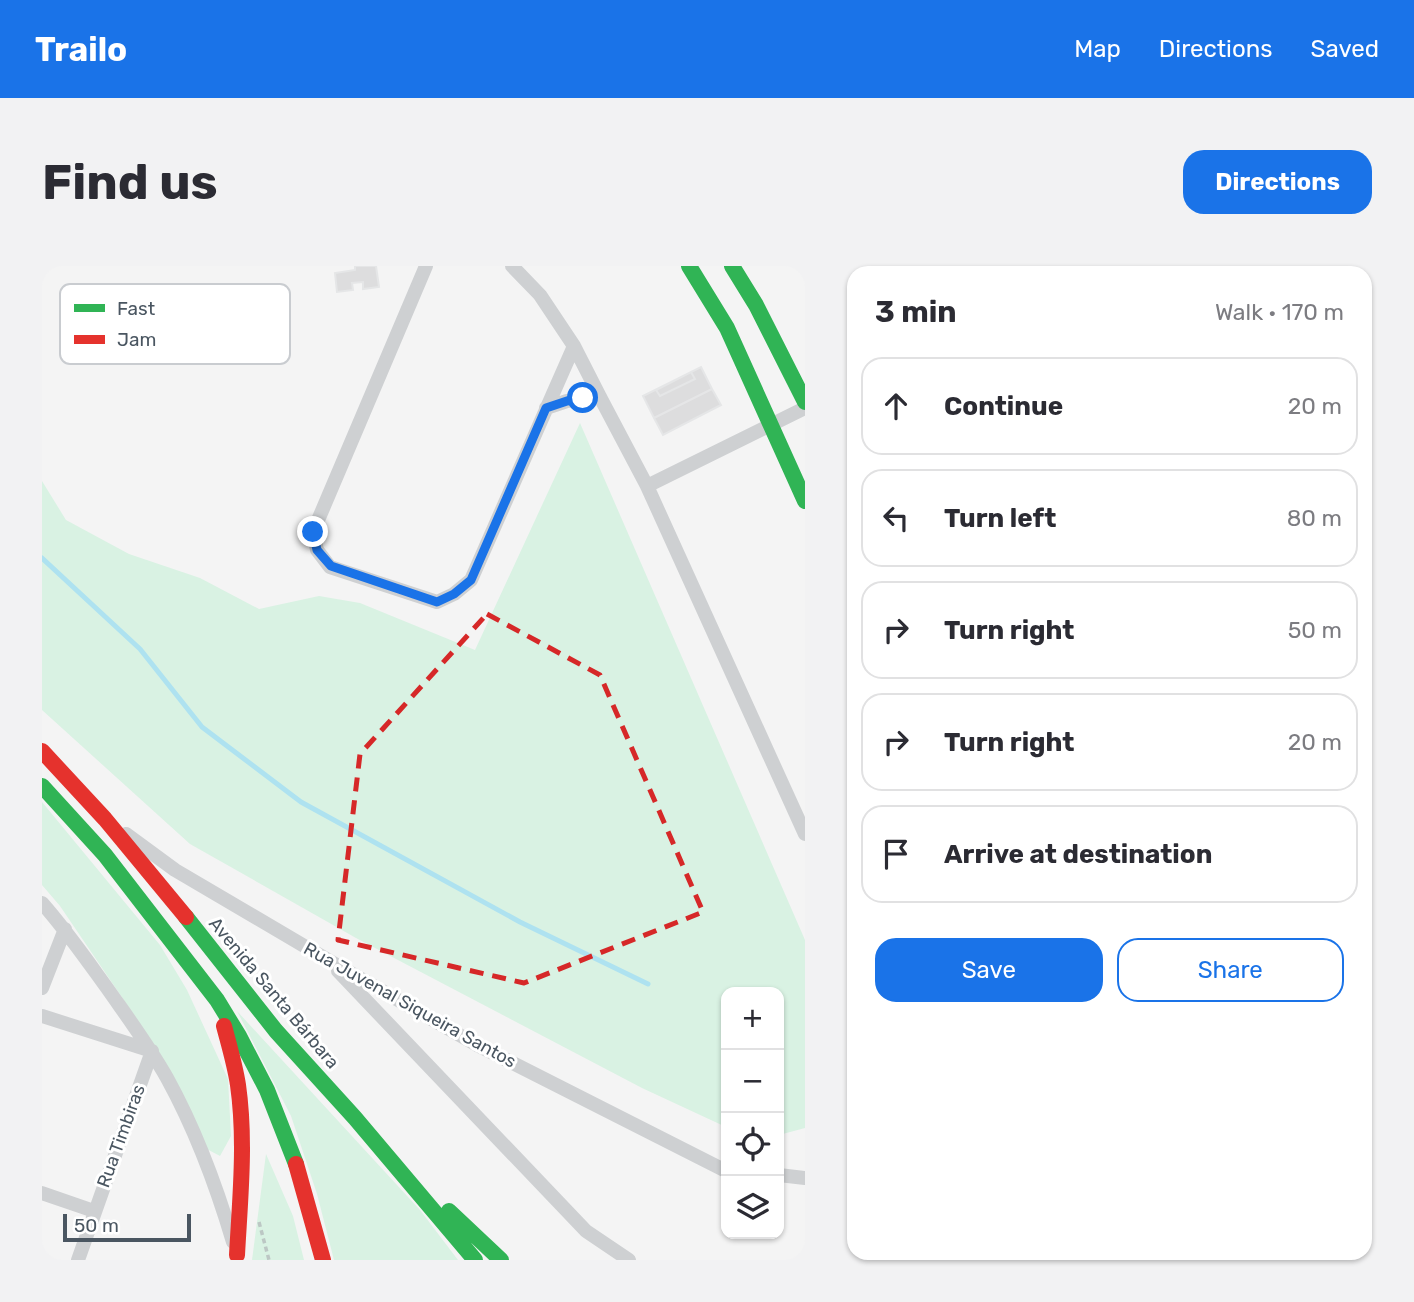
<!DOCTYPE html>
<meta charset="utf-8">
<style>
body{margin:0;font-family:Rubik,sans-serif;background:#f2f2f3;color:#2b2b33}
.controls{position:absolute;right:21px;bottom:21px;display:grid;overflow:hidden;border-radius:14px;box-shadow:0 2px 5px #0004}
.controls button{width:63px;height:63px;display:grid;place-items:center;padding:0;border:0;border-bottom:2px solid #e1e1e2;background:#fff;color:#2b2b33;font:35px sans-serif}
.scale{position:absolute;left:21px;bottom:18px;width:128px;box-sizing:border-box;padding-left:7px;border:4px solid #4a5661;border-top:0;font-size:19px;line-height:24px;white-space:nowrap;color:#4a5661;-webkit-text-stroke:5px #fff;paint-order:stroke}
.stop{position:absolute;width:21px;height:21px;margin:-16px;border:5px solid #1a73e8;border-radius:50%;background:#fff}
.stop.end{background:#1a73e8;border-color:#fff;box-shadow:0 2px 7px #0008}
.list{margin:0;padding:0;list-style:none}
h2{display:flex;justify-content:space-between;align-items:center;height:91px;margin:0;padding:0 28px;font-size:30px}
h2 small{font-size:23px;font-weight:400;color:#7c7c81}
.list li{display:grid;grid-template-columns:46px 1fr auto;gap:21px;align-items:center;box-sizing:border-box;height:98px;margin:0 14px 14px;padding:0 14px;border:2px solid #e1e1e2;border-radius:21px}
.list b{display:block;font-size:26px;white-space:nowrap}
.list em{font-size:23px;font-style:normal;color:#7c7c81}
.actions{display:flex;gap:14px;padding:21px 28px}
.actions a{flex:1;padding:16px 0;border:2px solid #1a73e8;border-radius:21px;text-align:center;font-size:24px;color:#1a73e8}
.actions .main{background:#1a73e8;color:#fff}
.icon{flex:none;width:38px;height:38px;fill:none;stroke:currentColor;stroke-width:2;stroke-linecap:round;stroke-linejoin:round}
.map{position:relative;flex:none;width:763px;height:994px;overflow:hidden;border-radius:21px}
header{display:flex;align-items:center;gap:42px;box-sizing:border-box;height:98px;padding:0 35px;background:#1a73e8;color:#fff}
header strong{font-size:33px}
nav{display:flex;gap:38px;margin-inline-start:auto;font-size:24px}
.intro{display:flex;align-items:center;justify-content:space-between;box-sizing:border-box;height:168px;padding:0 42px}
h1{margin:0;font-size:49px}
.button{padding:18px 32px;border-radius:21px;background:#1a73e8;color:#fff;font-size:24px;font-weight:700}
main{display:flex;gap:42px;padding:0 42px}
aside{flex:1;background:#fff;border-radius:21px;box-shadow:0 2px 5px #0004}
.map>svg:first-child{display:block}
</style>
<header>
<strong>Trailo</strong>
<nav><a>Map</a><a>Directions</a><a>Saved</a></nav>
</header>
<div class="intro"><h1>Find us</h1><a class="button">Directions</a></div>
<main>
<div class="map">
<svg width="763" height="994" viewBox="0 0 763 994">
<rect width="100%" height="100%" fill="#f4f4f4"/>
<path fill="#d9f2e3" d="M 538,157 L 763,674 L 763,862 L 737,869 L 737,726 L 684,726 L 684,861 L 600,822 L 314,672 L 148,578 L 0,444 L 0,215 L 24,254 L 87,288 L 158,312 L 217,343 L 277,330 L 318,337 L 433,384 Z
M 0,536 L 118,679 L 145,724 L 186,813 L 189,870 L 178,890 L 159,880 L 117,786 L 18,640 L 0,619 Z
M 195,745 L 378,944 L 416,994 L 292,994 L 275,928 L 249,850 Z
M 224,888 L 251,950 L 262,994 L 210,994 Z"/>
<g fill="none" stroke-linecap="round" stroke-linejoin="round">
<path stroke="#aee2f0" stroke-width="5" d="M 0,292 L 98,383 L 160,461 L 259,536 L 478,656 L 606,718"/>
</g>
<path fill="#ddddde" stroke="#e5e6e7" stroke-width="2" d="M 313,0 L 334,0 L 337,21 L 321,23 L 321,16 L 310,17 L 311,24 L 295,26 L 293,7 L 313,4 Z
M 659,101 L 670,123 L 612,152 L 601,130 Z
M 649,106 L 653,113 L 618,130 L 614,124 Z
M 670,123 L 679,139 L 621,169 L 612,152 Z"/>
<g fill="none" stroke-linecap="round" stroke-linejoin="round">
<path stroke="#bcc7c4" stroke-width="3.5" stroke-dasharray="5 3.5" stroke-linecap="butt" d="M 217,956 L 227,994"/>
<path stroke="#ced0d2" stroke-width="14" d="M 384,0 L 271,266 L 275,284 L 288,301 L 395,336 L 412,328 L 429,314 L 532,80
M 470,0 L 498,29 L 532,80 L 558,131 L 605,220 L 763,568
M 504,142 L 525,135 L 558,131
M 605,220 L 763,142
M 84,568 L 133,604 L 286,694 L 435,779 L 684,905
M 0,637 C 24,664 44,693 65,722 C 86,752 107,780 125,812 C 152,861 175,922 191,976
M 296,705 L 544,965 L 587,994
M 0,722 L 23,663
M 0,750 L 110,785
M 737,909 L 763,912
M 0,927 L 52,945
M 36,994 L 110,785"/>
<path stroke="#30b455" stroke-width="16" d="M 647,0 L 685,62 L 763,235
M 690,0 L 714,39 L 763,136
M 0,520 L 63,589 L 175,734 L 197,770 L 225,824 L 254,898
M 144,651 L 234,765 L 313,852 L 433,994
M 407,945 L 459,994"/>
<path stroke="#e5322d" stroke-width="16" d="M 0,485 L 63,553 L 144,651
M 182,760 C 187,779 193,799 196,819 C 204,875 198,933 195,989
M 254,898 L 281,994"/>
</g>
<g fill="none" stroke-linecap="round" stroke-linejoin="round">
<path stroke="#1a73e8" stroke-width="9" d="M 271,266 L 275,284 L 289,300 L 395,336 L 412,328 L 429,314 L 504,142 L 525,135 L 541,132"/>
</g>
<path fill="none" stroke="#d62828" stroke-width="5" stroke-dasharray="14 9" stroke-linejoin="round" d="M 445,348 L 558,409 L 661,646 L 482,717 L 296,674 L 318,488 Z"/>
<g text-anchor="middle" stroke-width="6" stroke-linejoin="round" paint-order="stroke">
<g font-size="18" fill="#4a5661" stroke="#fff">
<text transform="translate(232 727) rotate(50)" y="6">Avenida Santa Bárbara</text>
<text transform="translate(368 739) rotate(29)" y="6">Rua Juvenal Siqueira Santos</text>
<text transform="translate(79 870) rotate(-70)" y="6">Rua Timbiras</text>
</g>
</g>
<rect x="18" y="18" width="230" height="80" rx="10" fill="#fff" stroke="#c9ccd0" stroke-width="2"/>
<rect x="32" y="38" width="31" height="8" fill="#30b455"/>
<rect x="32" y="69" width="31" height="9" fill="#e5322d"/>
<g font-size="19" fill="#4a5661">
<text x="75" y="49">Fast</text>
<text x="75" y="80">Jam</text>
</g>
</svg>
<div class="controls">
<button>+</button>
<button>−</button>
<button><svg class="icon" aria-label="locate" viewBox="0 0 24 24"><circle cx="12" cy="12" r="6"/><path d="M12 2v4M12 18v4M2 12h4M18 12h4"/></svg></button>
<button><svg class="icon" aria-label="layers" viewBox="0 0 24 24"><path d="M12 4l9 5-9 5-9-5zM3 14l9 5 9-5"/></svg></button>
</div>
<div class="scale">50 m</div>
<div class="stop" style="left:541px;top:132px"></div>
<div class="stop end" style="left:271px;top:266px"></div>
</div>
<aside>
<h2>3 min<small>Walk · 170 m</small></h2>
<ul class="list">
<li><svg class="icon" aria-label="ahead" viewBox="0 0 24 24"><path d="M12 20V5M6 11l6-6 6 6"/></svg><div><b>Continue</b></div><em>20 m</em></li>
<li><svg class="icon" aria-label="left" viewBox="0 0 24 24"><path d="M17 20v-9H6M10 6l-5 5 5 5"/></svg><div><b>Turn left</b></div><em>80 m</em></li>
<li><svg class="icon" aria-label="right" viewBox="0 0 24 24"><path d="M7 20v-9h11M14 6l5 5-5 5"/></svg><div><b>Turn right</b></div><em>50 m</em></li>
<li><svg class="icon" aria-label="right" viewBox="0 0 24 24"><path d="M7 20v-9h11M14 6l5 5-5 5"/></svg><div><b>Turn right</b></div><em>20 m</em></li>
<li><svg class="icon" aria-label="arrive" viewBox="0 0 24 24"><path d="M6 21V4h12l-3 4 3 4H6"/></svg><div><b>Arrive at destination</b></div></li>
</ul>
<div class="actions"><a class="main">Save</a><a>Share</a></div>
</aside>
</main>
